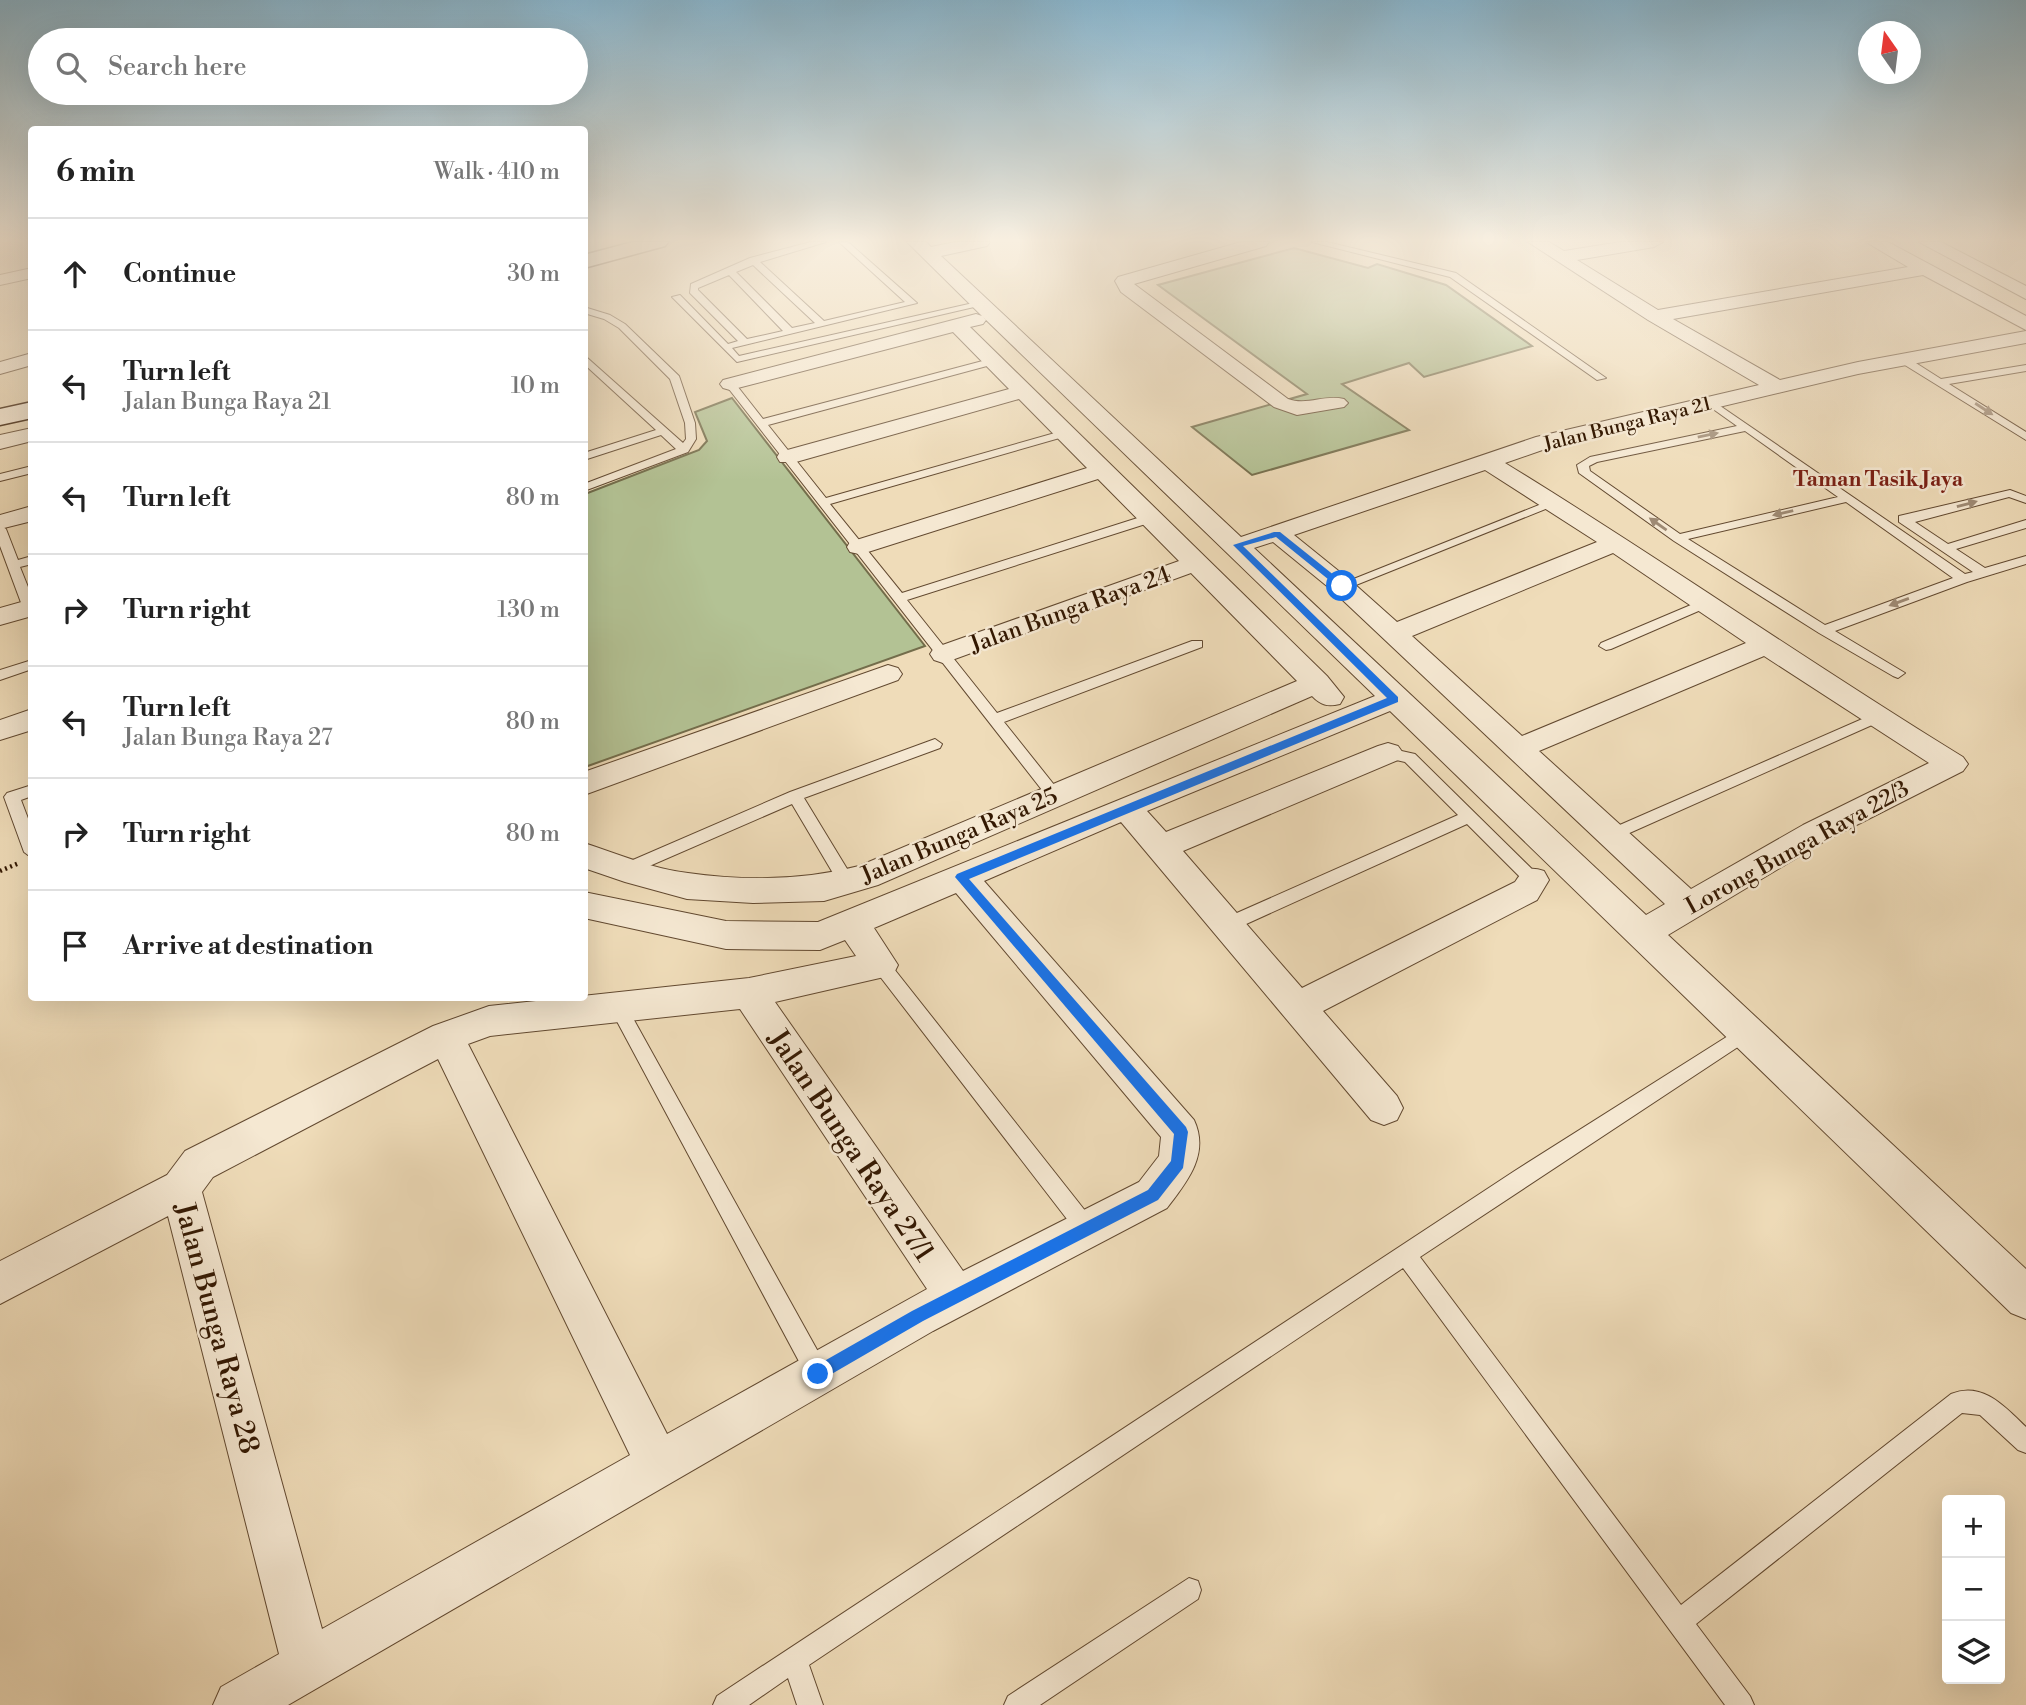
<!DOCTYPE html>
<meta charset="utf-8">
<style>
body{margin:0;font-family:"Libre Bodoni",serif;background:#f6f6f6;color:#222}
.controls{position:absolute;right:21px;bottom:21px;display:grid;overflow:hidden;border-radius:7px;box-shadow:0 7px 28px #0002}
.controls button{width:63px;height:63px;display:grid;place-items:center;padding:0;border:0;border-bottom:2px solid #e0e0e0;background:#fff;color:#222;font:35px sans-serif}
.compass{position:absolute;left:1858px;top:21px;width:63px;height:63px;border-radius:50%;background:#fff;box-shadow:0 7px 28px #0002;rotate:346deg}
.stop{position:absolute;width:21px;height:21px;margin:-16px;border:5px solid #1a73e8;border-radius:50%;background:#fff}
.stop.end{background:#1a73e8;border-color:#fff;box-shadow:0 2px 7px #0008}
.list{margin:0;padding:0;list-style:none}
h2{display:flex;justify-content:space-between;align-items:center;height:91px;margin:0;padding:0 28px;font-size:30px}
h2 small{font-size:23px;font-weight:400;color:#767676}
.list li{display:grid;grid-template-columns:46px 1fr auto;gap:21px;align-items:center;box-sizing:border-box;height:112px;padding:0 28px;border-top:2px solid #e0e0e0}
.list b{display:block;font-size:26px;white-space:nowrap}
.list p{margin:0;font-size:23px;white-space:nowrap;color:#767676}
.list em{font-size:23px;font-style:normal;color:#767676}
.icon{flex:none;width:38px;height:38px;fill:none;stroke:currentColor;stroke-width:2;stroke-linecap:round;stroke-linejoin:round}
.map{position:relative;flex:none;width:2026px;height:1705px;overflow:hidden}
.search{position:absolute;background:#fff;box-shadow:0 7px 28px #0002;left:28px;top:28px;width:560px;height:77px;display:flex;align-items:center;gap:18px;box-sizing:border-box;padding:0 24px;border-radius:38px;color:#767676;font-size:26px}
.panel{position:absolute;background:#fff;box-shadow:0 7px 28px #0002;left:28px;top:126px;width:560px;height:875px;border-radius:7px}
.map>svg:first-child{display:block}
</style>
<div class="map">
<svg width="2026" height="1705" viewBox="0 0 2026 1705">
<rect width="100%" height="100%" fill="#efdcb9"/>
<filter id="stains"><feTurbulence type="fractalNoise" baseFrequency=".00286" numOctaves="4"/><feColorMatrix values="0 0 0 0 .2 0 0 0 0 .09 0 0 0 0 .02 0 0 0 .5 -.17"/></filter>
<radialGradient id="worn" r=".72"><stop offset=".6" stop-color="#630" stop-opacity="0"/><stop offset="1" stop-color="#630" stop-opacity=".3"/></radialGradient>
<path fill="#b3c294" stroke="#736d4b" stroke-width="2" d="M 1294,248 L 1368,268 L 1377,264 L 1446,285 L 1532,346 L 1424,377 L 1409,363 L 1342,384 L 1409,430 L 1252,475 L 1192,427 L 1307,394 L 1158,285 Z
M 732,398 L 925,646 L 585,767 L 585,494 L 699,450 L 707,441 L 695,412 Z"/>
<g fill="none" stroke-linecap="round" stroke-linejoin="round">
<defs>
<path id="lane" d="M 811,242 L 826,242 L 760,262 L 824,321 L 905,302 L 839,242 L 848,242 L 917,303 L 732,348 L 739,356 L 982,301 L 987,304 L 737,362 L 672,297 L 680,295 L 728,344 L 738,341 L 690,293 L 691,284 L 750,258 ZM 753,265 L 815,323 L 792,328 L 736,272 ZM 729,275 L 783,331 L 747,339 L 698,290 L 698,288 Z
M 1312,242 L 1327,242 L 1456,273 L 1606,378 L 1597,380 L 1450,277 Z
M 584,307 L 610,315 L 625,324 L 679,376 L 695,423 L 696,439 L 688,452 L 584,491 L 584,484 L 676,449 L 661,435 L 584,460 L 584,453 L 656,430 L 584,364 L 584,355 L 683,443 L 686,439 L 685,423 L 670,379 L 619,328 L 604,319 L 584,313 Z
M 994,358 L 998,359 L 998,363 L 768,425 L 826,498 L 1062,431 L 1070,431 L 1070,435 L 830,504 L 902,593 L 1147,515 L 1155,515 L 1155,521 L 907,600 L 997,713 L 1192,641 L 1202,641 L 1202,647 L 1004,722 L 1059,791 L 1062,795 L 1054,801 L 1049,799 L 725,384 L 734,382 L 763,419 Z
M 1900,358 L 1908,358 L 1941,379 L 2026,365 L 2026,371 L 1949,384 L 2026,432 L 2026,440 L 1900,362 Z
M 1710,399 L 1965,574 L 1973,572 L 1899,522 L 1899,516 L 2010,490 L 2026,496 L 2026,503 L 2009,497 L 1915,522 L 1948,544 L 2026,520 L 2026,528 L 1956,549 L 1985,568 L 2026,556 L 2026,564 L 1967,582 L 1835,631 L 1905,673 L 1898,678 L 1893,676 L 1819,633 L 1674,541 L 1579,473 L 1577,465 L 1590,457 L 1737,426 L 1706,404 L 1706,400 ZM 1745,431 L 1838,497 L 1680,534 L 1590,471 L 1589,466 L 1597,462 ZM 1846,502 L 1953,578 L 1825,625 L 1688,539 Z
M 32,466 L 32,473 L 0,481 L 0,474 Z
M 1554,499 L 1558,500 L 1558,504 L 1346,589 L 1338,589 L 1336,586 Z
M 0,525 L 6,529 L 18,560 L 32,556 L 32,564 L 20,567 L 32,597 L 32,611 L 24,611 L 23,608 L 0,546 Z
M 1705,599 L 1711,603 L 1710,606 L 1611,649 L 1606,650 L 1599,646 L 1601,643 Z
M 32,660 L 32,669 L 0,680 L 0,670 Z
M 1876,713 L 1883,718 L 1881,721 L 1616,839 L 1606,839 L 1603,835 L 1606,831 Z
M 935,739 L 942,744 L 940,748 L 804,798 L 852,877 L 854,881 L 852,885 L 840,885 L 792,804 L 631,874 L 619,874 L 617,870 L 619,866 L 790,792 Z
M 1388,748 L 1415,754 L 1539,876 L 1541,880 L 1539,884 L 1527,884 L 1467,824 L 1233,930 L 1221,930 L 1219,925 L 1221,920 L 1458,815 L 1405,762 L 1383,757 L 1381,753 L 1383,749 Z
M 32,785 L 32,796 L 21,800 L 32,829 L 32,858 L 24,852 L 4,797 L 7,793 Z
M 881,958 L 887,960 L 1094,1222 L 1097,1229 L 1094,1236 L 1087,1239 L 1080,1236 L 875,970 L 872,965 L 875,960 Z
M 618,1000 L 624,1002 L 826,1366 L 829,1374 L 826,1382 L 818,1385 L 810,1382 L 612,1012 L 609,1007 L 612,1002 Z
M 1747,1024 L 1753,1027 L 1756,1032 L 1753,1037 L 1420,1257 L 1681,1605 L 1951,1394 C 1983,1381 2005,1407 2026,1427 L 2026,1453 L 2018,1450 L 1980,1415 L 1962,1413 L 1696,1624 L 1750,1696 L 1754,1705 L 1725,1705 L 1403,1268 L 809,1665 L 823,1705 L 797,1705 L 788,1678 L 749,1705 L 713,1705 L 717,1696 L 1513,1172 Z
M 1189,1578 L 1198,1581 L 1201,1590 L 1198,1599 L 1040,1705 L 1004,1705 L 1008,1696 Z"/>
<path id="street" d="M 907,242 L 926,242 L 931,247 L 955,242 L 990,242 L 987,246 L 941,256 L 1241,537 L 1536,437 L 1759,385 L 1648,320 L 1528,242 L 1549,242 L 1564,251 L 1621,242 L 1663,242 L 1654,247 L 1577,260 L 1658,310 L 1908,267 L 1866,242 L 1888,242 L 2026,316 L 2026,330 L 1923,275 L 1673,319 L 1780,380 L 1858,362 L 2026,331 L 2026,343 L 1858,374 L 1551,447 L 1505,463 C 1660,558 1808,662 1963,757 L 1968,764 L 1963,771 L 1825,841 L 1668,935 L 2026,1269 L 2026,1319 L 2011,1313 L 1390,711 L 1147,811 L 1166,832 L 1378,746 L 1388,743 L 1398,746 L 1403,753 L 1398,760 L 1183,851 L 1302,988 L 1515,882 C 1523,869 1529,866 1544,871 L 1549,880 L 1537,900 L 1323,1011 L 1397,1096 L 1403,1108 L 1397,1120 L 1384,1125 L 1371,1120 L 1121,822 L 984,881 L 1194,1120 C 1210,1154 1187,1182 1167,1208 L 933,1331 L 288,1705 L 213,1705 L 221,1687 L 279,1654 L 168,1216 L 0,1304 L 0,1261 L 167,1175 L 185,1151 L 433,1026 L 489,1006 L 749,978 L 856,956 L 845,940 L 820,950 L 726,949 L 584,918 L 584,892 L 726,921 L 818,922 L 1375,696 L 983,317 L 986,320 L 983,324 L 970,327 L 1327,676 L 1344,697 L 1340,704 C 1327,707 1321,705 1312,696 L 878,885 L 824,901 L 753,903 L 687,899 L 625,882 L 584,868 L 584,843 C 618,854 653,869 688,873 C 744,881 805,880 859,866 L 1297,681 L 1191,573 L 952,660 L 943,663 L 934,660 L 930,654 L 934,648 L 1179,561 L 1098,479 L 868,552 L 859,554 L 850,552 L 847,547 L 850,542 L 1087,468 L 1019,399 L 796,462 L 780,462 L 777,457 L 780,452 L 1009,389 L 953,332 L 730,390 L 723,388 L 720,384 L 723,380 L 976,314 L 982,316 ZM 1485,470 L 1597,542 L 1397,622 L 1351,581 L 1294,535 ZM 1273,542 L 1333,591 L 1665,904 L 1646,915 L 1254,548 ZM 1613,553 L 1746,643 L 1522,736 L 1412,636 ZM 1764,656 L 1929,763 L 1803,825 L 1691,889 L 1539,751 ZM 956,893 L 1161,1137 L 1159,1156 L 1139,1182 L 963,1271 L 775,1002 L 893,975 L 898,965 L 874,928 ZM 740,1009 L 927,1289 L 667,1434 L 468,1044 L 490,1036 ZM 438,1059 L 630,1455 L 322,1629 L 202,1192 L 213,1177 Z
M 1241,242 L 1269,242 L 1266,246 L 1134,284 L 1288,399 C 1307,406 1325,394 1344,399 L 1348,403 L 1344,407 L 1297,415 L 1274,407 L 1121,292 L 1115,281 L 1118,277 Z
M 1919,242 L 1941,242 L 2026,286 L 2026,299 Z
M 32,268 L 32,278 L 0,285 L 0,275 Z
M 32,353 L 32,365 L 0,374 L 0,362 Z
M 32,428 L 32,441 L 0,449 L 0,435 Z
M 32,506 L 32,521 L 0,529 L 0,515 Z
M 32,599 L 32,616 L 0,625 L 0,608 Z
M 888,665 L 898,668 L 902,674 L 898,680 L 584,795 L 584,772 Z
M 32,709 L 32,730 L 0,740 L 0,720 Z"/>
<path id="secondary" d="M 633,242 L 668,242 L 665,246 L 584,268 L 584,255 Z
M 32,402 L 32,418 L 0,425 L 0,409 Z"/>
</defs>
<use href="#lane" stroke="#624930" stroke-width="2"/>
<use href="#street" stroke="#624930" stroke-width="2"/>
<use href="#secondary" stroke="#331802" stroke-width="3"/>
<path stroke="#331802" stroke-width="4.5" stroke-dasharray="2 3.5" stroke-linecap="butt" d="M 0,871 L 19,863"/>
<use href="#lane" fill="#f5e8d2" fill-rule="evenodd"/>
<use href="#street" fill="#f5e8d2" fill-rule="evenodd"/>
<use href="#secondary" fill="#f5e8d2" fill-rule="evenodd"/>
</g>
<defs><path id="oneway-solid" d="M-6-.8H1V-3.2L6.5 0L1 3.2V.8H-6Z" transform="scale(1.75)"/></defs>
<g fill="#9e8a74">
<use href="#oneway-solid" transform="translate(1984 409) rotate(33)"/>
<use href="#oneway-solid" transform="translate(1708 435) rotate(-12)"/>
<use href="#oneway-solid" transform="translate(1967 504) rotate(-15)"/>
<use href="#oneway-solid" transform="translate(1783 513) rotate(167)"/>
<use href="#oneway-solid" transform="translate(1658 524) rotate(-145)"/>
<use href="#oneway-solid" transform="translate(1899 602) rotate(160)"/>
</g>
<linearGradient id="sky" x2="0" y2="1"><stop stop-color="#89b7d0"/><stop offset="0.5" stop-color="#f8efe0"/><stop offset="1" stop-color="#f8efe0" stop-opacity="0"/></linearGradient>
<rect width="2026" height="481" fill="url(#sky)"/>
<path fill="#1a73e8" d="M 1274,532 L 1280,532 L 1345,584 L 1345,588 L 1339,588 L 1276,537 L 1243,546 L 1398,697 L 1398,702 L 969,879 L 1186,1127 L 1188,1132 L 1183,1168 L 1158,1200 L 923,1321 L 823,1379 L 818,1381 L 812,1379 L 810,1374 L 812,1368 L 912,1311 L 1148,1190 L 1171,1161 L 1174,1134 L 955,877 L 957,874 L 1387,698 L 1233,545 Z"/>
<g text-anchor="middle" stroke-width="5" stroke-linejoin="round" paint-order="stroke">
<g font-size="19" fill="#331802" stroke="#f5e8d2">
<text transform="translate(1627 423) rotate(-14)" y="7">Jalan Bunga Raya 21</text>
</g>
<g font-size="21" font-weight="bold" fill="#7a1f14" stroke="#f5e8d2">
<text x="1878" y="486">Taman Tasik Jaya</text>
</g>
<g font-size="23" fill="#331802" stroke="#f5e8d2">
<text transform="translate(1070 609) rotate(-20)" y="8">Jalan Bunga Raya 24</text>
<text transform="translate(959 835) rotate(-23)" y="8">Jalan Bunga Raya 25</text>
<text transform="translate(1797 847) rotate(-29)" y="8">Lorong Bunga Raya 22/3</text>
</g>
<g font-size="28" fill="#331802" stroke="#f5e8d2">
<text transform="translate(852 1145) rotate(56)" y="10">Jalan Bunga Raya 27/1</text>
<text transform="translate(218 1328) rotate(75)" y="10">Jalan Bunga Raya 28</text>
</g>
</g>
<rect width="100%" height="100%" filter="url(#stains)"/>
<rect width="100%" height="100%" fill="url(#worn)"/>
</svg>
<div class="controls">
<button>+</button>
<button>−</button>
<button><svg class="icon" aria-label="layers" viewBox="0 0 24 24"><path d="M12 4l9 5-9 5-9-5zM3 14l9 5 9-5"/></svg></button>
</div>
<svg class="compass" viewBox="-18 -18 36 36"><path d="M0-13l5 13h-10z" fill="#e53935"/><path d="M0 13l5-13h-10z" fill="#767676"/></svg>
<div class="stop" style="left:1342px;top:586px"></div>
<div class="stop end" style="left:818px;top:1374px"></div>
<div class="search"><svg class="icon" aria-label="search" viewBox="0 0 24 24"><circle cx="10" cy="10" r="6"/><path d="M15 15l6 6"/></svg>Search here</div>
<section class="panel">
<h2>6 min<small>Walk · 410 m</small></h2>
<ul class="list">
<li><svg class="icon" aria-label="ahead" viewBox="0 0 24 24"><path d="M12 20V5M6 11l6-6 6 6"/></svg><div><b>Continue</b></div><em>30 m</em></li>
<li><svg class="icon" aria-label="left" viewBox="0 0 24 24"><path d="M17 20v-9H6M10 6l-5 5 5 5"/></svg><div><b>Turn left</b><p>Jalan Bunga Raya 21</p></div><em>10 m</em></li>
<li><svg class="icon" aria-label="left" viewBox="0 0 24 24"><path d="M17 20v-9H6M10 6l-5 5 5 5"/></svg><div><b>Turn left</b></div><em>80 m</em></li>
<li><svg class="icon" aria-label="right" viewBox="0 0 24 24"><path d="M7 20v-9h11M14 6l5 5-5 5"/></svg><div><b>Turn right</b></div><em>130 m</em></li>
<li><svg class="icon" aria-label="left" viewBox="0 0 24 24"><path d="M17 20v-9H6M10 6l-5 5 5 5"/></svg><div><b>Turn left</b><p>Jalan Bunga Raya 27</p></div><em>80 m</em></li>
<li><svg class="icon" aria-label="right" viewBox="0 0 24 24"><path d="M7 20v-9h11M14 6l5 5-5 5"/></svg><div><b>Turn right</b></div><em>80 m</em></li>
<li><svg class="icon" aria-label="arrive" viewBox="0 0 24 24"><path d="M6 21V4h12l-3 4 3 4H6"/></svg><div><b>Arrive at destination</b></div></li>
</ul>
</section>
</div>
